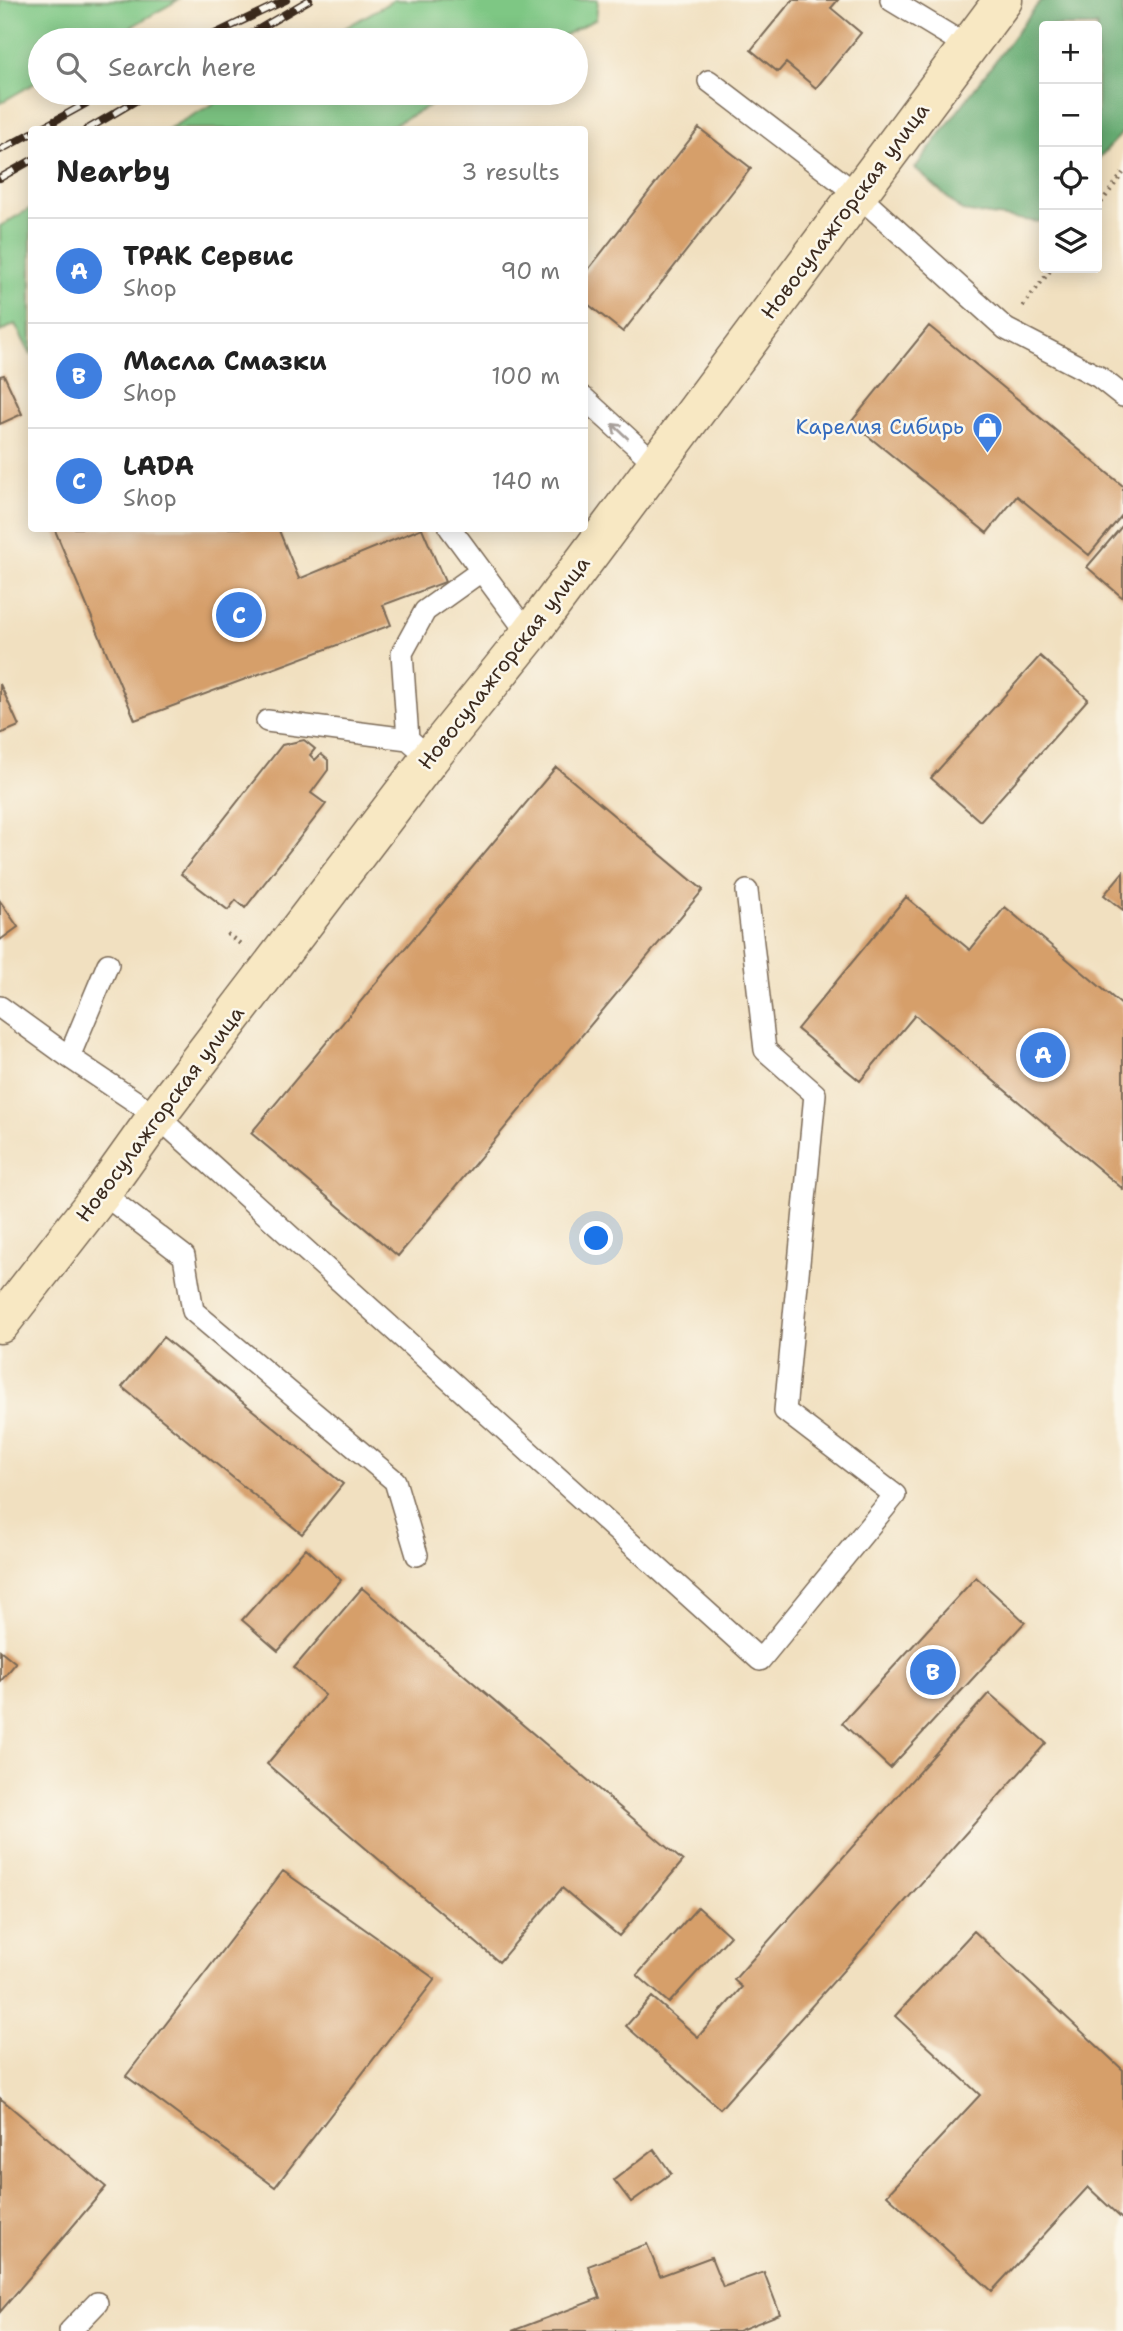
<!DOCTYPE html>
<meta charset="utf-8">
<style>
body{margin:0;font-family:"Shantell Sans",sans-serif;background:#f6f6f6;color:#222}
.controls{position:absolute;right:21px;top:21px;display:grid;overflow:hidden;border-radius:7px;box-shadow:0 4px 18px #0003}
.controls button{width:63px;height:63px;display:grid;place-items:center;padding:0;border:0;border-bottom:2px solid #e0e0e0;background:#fff;color:#222;font:35px sans-serif}
.you{position:absolute;left:597px;top:1239px;width:24px;height:24px;margin:-18px;border:5px solid #fff;border-radius:50%;background:#1a73e8;box-shadow:0 0 0 10px #1a73e833}
.badge{display:grid;place-items:center;width:46px;height:46px;border-radius:50%;background:#c8321e;color:#fff;font-size:23px;font-weight:700}
.pin{position:absolute;translate:-50% -50%;border:4px solid #fff;box-shadow:0 2px 7px #0006}
.list{margin:0;padding:0;list-style:none}
h2{display:flex;justify-content:space-between;align-items:center;height:91px;margin:0;padding:0 28px;font-size:30px}
h2 small{font-size:23px;font-weight:400;color:#767676}
.list li{display:grid;grid-template-columns:46px 1fr auto;gap:21px;align-items:center;box-sizing:border-box;height:105px;padding:0 28px;border-top:2px solid #e0e0e0}
.list b{display:block;font-size:26px;white-space:nowrap}
.list p{margin:0;font-size:23px;white-space:nowrap;color:#767676}
.list em{font-size:23px;font-style:normal;color:#767676}
.icon{flex:none;width:38px;height:38px;fill:none;stroke:currentColor;stroke-width:2;stroke-linecap:round;stroke-linejoin:round}
.map{position:relative;flex:none;width:1123px;height:2331px;overflow:hidden}
.search{position:absolute;background:#fff;box-shadow:0 4px 18px #0003;left:28px;top:28px;width:560px;height:77px;display:flex;align-items:center;gap:18px;box-sizing:border-box;padding:0 24px;border-radius:38px;color:#767676;font-size:26px}
.panel{position:absolute;background:#fff;box-shadow:0 4px 18px #0003;left:28px;top:126px;width:560px;height:406px;border-radius:7px}
.map>svg:first-child{display:block}
</style>
<div class="map">
<svg width="1123" height="2331" viewBox="0 0 1123 2331">
<rect width="100%" height="100%" fill="#fbf7ec"/>
<filter id="ink" filterUnits="userSpaceOnUse"><feTurbulence type="fractalNoise" baseFrequency=".0143" numOctaves="2"/><feDisplacementMap in="SourceGraphic" scale="14" xChannelSelector="R" yChannelSelector="G"/><feConvolveMatrix kernelMatrix="1 2 1 2 8 2 1 2 1" color-interpolation-filters="sRGB"/></filter>
<filter id="wash" filterUnits="userSpaceOnUse"><feTurbulence type="fractalNoise" baseFrequency=".00686" numOctaves="4" result="noise"/><feDisplacementMap in="SourceGraphic" scale="28" xChannelSelector="R" yChannelSelector="G"/><feGaussianBlur stdDeviation="1.57" result="paint"/><feColorMatrix in="noise" values="0 0 0 0 0 0 0 0 0 0 0 0 0 0 0 0 0 1.4 0 .05"/><feComposite in="paint" operator="in"/></filter>
<g filter="url(#wash)">
<rect width="100%" height="100%" fill="#f1e0c0"/>
<path fill="#7ec784" stroke="#5c7851" stroke-width="2" d="M 0,0 L 178,0 L 108,40 L 40,40 L 40,80 L 0,103 Z
M 394,0 L 598,0 L 596,19 L 555,40 L 324,40 Z
M 233,93 L 455,93 L 385,129 L 168,129 Z
M 31,208 L 31,355 L 15,324 L 0,332 L 0,226 Z"/>
<path fill="#66ac72" stroke="#506b48" stroke-width="2" d="M 1041,0 L 1123,0 L 1123,132 L 1097,160 L 1097,26 L 1044,26 L 1044,217 L 1039,222 L 962,211 L 915,168 Z"/>
<g id="blocks">
<path fill="#d69f6a" d="M 792,0 L 838,0 L 831,8 L 861,33 L 816,88 L 786,63 L 778,72 L 751,50 Z
M 699,128 L 751,168 L 623,332 L 584,301 L 584,275 Z
M 929,326 L 1123,486 L 1123,514 L 1089,555 L 1017,496 L 987,533 L 851,422 Z
M 4,375 L 22,414 L 0,424 L 0,376 Z
M 1123,525 L 1123,598 L 1087,567 Z
M 54,528 L 278,528 L 299,579 L 422,528 L 445,582 L 383,605 L 391,625 L 135,720 Z
M 1040,656 L 1088,699 L 980,821 L 931,778 Z
M 0,684 L 19,726 L 0,734 Z
M 304,740 L 315,749 L 310,755 L 315,760 L 321,754 L 328,760 L 328,770 L 311,793 L 326,804 L 245,908 L 236,900 L 228,910 L 181,874 L 282,745 Z
M 556,767 L 703,890 L 398,1256 L 251,1133 Z
M 1123,872 L 1123,910 L 1104,895 Z
M 906,897 L 970,950 L 1005,907 L 1123,1006 L 1123,1189 L 915,1015 L 860,1081 L 797,1029 Z
M 0,901 L 18,927 L 0,940 Z
M 163,1337 L 343,1484 L 302,1534 L 122,1387 Z
M 306,1548 L 341,1580 L 278,1651 L 242,1620 Z
M 976,1577 L 1025,1622 L 890,1768 L 842,1723 Z
M 362,1588 L 683,1861 L 619,1936 L 562,1888 L 499,1962 L 267,1764 L 325,1695 L 294,1668 Z
M 0,1650 L 16,1663 L 0,1682 Z
M 989,1693 L 1046,1743 L 720,2109 L 626,2026 L 652,1997 L 698,2037 L 742,1987 L 734,1980 Z
M 283,1871 L 435,1979 L 275,2187 L 126,2076 Z
M 698,1907 L 730,1936 L 669,2003 L 637,1975 Z
M 974,1931 L 1123,2070 L 1123,2220 L 1088,2187 L 992,2291 L 887,2195 L 980,2095 L 895,2016 Z
M 0,2098 L 106,2187 L 0,2312 Z
M 654,2149 L 671,2173 L 631,2202 L 614,2180 Z
M 647,2244 L 660,2276 L 711,2257 L 723,2287 L 764,2272 L 780,2314 L 738,2331 L 512,2331 L 600,2298 L 588,2266 Z"/>
</g>
</g>
<g filter="url(#ink)">
<use href="#blocks" fill-opacity="0" stroke="#7b6a57" stroke-width="2"/>
<g fill="none" stroke-linecap="round" stroke-linejoin="round">
<defs>
<path id="service" d="M 891,0 L 967,46
M 709,81 L 858,195 L 1006,329 L 1099,377 L 1123,396
M 584,398 L 656,464
M 450,528 L 529,635
M 267,721 L 408,739
M 430,758 L 408,739 L 402,653 L 425,611 L 481,571
M 0,1007 L 69,1057 L 157,1116 L 760,1660 L 895,1495 L 785,1411 L 815,1094 L 765,1050 L 747,891
M 69,1057 L 108,964
M 102,1193 L 184,1256 L 193,1311 L 395,1481 L 417,1555
M 70,2331 L 97,2303"/>
<path id="secondary" d="M 0,1324 L 102,1193 L 157,1116 L 430,758 L 529,635 L 1003,0"/>
</defs>
<use href="#service" stroke="#7b6a57" stroke-width="24"/>
<use href="#secondary" stroke="#7b6a57" stroke-width="41"/>
<path stroke="#7b6a57" stroke-width="4.5" stroke-dasharray="2 5" stroke-linecap="butt" d="M 1097,208 L 1123,173
M 1023,306 L 1052,268
M 227,934 L 242,945"/>
<use href="#service" stroke="#fff" stroke-width="21"/>
<use href="#secondary" stroke="#f8e8c3" stroke-width="38"/>
<defs>
<path id="rail" d="M 202,40 L 286,0
M 240,40 L 309,0
M 38,130 L 105,93
M 86,130 L 149,93
M 0,150 L 32,133
M 0,178 L 32,160"/>
</defs>
<use href="#rail" stroke="#3b2a1e" stroke-width="8"/>
<use href="#rail" stroke="#fbf7ec" stroke-width="5" stroke-dasharray="16" stroke-linecap="butt"/>
</g>
<defs><path id="oneway-shaft" d="M-6 0H5M1.5-3L5.5 0L1.5 3" fill="none" stroke-width="1.6" stroke-linecap="round" stroke-linejoin="round" transform="scale(1.75)"/></defs>
<use stroke="#a79f9a" href="#oneway-shaft" transform="translate(620 431) rotate(-137)"/>
</g>
<defs>
<symbol id="shop-pin" viewBox="-11 -11 22 30"><path d="M0 17L-7.5 6A9.5 9.5 0 1 1 7.5 6Z" fill="#3f7fe0" stroke="#fbf7ec"/><path d="M-5-2.5h2.3a2.7 3.5 0 0 1 5.4 0H5L5.5 6h-11ZM-1.5-2.5h3a1.5 2.3 0 0 0-3 0Z" fill="#fff"/></symbol>
</defs>
<g fill-rule="evenodd">
<use href="#shop-pin" x="970" y="410" width="35" height="47"/>
</g>
<g text-anchor="middle" stroke-width="5" stroke-linejoin="round" paint-order="stroke">
<g font-size="21" fill="#3b2a1e" stroke="#fbf7ec">
<text transform="translate(845 211) rotate(-53)" y="7">Новосулажгорская улица</text>
<text transform="translate(504 663) rotate(-52)" y="7">Новосулажгорская улица</text>
<text transform="translate(160 1114) rotate(-53)" y="7">Новосулажгорская улица</text>
</g>
<g font-size="21" fill="#366cbe" stroke="#fbf7ec" text-anchor="end">
<text x="964" y="434">Карелия Сибирь</text>
</g>
</g>
</svg>
<div class="controls">
<button>+</button>
<button>−</button>
<button><svg class="icon" aria-label="locate" viewBox="0 0 24 24"><circle cx="12" cy="12" r="6"/><path d="M12 2v4M12 18v4M2 12h4M18 12h4"/></svg></button>
<button><svg class="icon" aria-label="layers" viewBox="0 0 24 24"><path d="M12 4l9 5-9 5-9-5zM3 14l9 5 9-5"/></svg></button>
</div>
<div class="you"></div>
<div class="pin badge" style="left:1043px;top:1055px;background:#3f7fe0">A</div>
<div class="pin badge" style="left:933px;top:1672px;background:#3f7fe0">B</div>
<div class="pin badge" style="left:239px;top:615px;background:#3f7fe0">C</div>
<div class="search"><svg class="icon" aria-label="search" viewBox="0 0 24 24"><circle cx="10" cy="10" r="6"/><path d="M15 15l6 6"/></svg>Search here</div>
<section class="panel">
<h2>Nearby<small>3 results</small></h2>
<ul class="list">
<li><span class="badge" style="background:#3f7fe0">A</span><div><b>ТРАК Сервис</b><p>Shop</p></div><em>90 m</em></li>
<li><span class="badge" style="background:#3f7fe0">B</span><div><b>Масла Смазки</b><p>Shop</p></div><em>100 m</em></li>
<li><span class="badge" style="background:#3f7fe0">C</span><div><b>LADA</b><p>Shop</p></div><em>140 m</em></li>
</ul>
</section>
</div>
